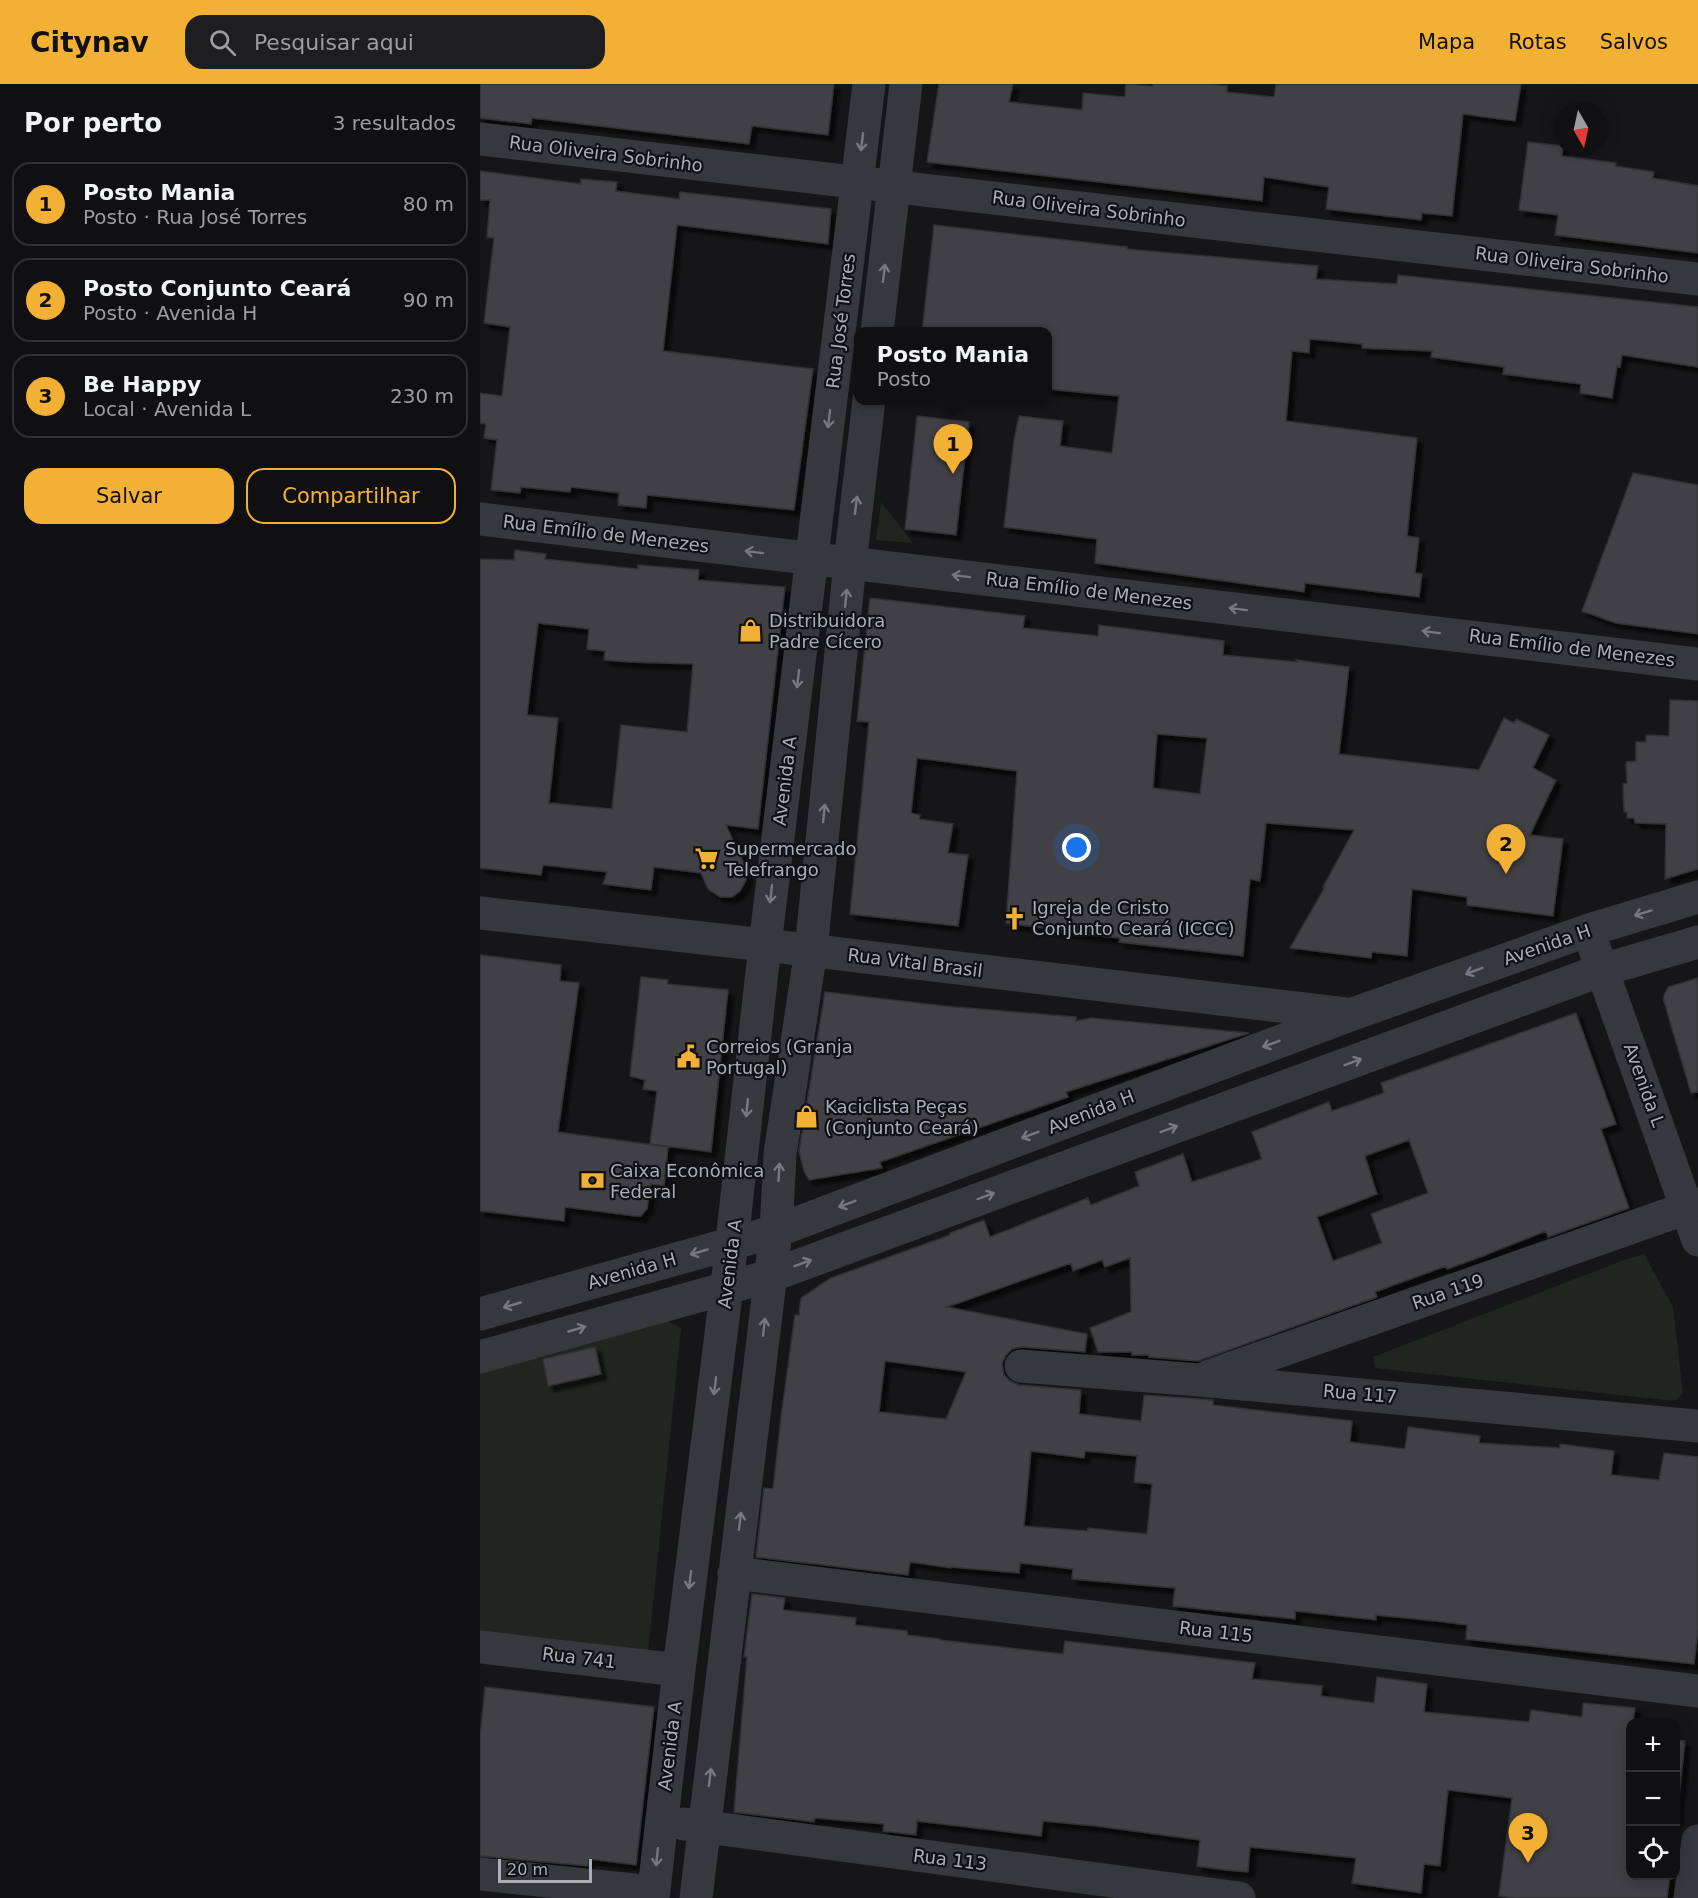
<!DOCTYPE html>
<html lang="pt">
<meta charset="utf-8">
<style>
body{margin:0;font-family:"DejaVu Sans",sans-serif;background:#1e1e20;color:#f1f3f6}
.controls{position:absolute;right:18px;bottom:18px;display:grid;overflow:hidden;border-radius:12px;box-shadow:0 3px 15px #0003}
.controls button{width:54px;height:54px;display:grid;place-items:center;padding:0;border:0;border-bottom:2px solid #303032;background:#101012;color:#f1f3f6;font:30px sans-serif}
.compass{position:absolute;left:1074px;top:18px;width:54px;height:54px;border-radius:50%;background:#101012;box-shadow:0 3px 15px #0003;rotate:171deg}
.scale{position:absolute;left:18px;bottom:15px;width:94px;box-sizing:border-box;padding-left:6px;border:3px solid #a8adb8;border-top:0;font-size:16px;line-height:21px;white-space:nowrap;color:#a8adb8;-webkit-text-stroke:4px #111113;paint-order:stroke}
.you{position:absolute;left:597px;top:764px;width:21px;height:21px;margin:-15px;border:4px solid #fff;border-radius:50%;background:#1a73e8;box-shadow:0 0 0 9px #1a73e833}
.badge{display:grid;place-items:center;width:39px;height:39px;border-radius:50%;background:#f2b134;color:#111;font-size:20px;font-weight:700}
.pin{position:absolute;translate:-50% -50px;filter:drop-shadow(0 2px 3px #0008)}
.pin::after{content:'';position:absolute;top:32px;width:21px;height:18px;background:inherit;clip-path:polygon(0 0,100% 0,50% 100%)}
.popup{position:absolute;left:374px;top:243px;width:198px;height:78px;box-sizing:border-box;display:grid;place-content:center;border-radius:12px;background:#101012;filter:drop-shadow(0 2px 4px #0005);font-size:20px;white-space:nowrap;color:#9c9d9f}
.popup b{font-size:22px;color:#f1f3f6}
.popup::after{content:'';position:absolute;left:50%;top:100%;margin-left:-12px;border:12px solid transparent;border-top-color:#101012}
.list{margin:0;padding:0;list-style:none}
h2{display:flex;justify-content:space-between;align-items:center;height:78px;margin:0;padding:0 24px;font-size:26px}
h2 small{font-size:20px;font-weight:400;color:#9c9d9f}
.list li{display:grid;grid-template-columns:39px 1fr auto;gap:18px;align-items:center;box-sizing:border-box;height:84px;margin:0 12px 12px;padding:0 12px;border:2px solid #303032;border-radius:18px}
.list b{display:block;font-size:22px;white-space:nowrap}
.list p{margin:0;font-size:20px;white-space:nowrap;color:#9c9d9f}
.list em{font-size:20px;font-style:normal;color:#9c9d9f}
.actions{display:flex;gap:12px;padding:18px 24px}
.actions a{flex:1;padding:14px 0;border:2px solid #f2b134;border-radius:18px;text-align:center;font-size:21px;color:#f2b134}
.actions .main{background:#f2b134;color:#111}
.icon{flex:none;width:33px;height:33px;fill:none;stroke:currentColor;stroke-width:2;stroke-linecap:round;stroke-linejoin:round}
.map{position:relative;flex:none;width:1218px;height:1814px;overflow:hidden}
header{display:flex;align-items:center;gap:36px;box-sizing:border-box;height:84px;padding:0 30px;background:#f2b134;color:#111}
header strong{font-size:28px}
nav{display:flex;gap:33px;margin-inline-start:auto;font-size:21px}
.search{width:420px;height:54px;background:#1e1e20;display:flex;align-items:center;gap:15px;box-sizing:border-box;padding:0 21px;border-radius:18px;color:#9c9d9f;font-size:22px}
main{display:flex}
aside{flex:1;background:#101012}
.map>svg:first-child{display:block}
</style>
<header>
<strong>Citynav</strong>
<div class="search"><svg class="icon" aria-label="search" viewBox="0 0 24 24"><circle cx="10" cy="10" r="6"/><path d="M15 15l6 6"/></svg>Pesquisar aqui</div>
<nav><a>Mapa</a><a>Rotas</a><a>Salvos</a></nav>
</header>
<main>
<aside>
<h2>Por perto<small>3 resultados</small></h2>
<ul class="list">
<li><span class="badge">1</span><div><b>Posto Mania</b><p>Posto · Rua José Torres</p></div><em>80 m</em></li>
<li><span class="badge">2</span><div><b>Posto Conjunto Ceará</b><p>Posto · Avenida H</p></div><em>90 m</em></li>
<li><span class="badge">3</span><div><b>Be Happy</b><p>Local · Avenida L</p></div><em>230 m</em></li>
</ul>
<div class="actions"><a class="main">Salvar</a><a>Compartilhar</a></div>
</aside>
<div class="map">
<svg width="1218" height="1814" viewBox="0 0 1218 1814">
<defs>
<filter id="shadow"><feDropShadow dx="5.5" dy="5.5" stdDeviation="1.5" flood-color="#0009"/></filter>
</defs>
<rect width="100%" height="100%" fill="#161618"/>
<path fill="#1e261f" d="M 401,418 L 433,459 L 396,456 Z
M 1164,1170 L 1193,1223 L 1203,1310 L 1194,1317 L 895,1284 L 893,1273 L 1144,1176 Z
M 180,1234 L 201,1244 L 168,1569 L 0,1548 L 0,1281 Z"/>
<path fill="#404145" stroke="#303034" stroke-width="1.5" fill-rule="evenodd" filter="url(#shadow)" d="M 0,0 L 354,0 L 348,51 L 272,42 L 269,60 L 52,34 L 51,40 L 0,34 Z
M 459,0 L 533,0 L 529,18 L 602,26 L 603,9 L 645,13 L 646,0 L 673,2 L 673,0 L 729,0 L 747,2 L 747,8 L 794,13 L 796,0 L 1041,0 L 1035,37 L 983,30 L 972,132 L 942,129 L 941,136 L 846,125 L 849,103 L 784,93 L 782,117 L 447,78 Z
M 1048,58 L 1083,62 L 1082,72 L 1136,79 L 1135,82 L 1174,88 L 1173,94 L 1218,102 L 1218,169 L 1075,151 L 1078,131 L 1039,126 Z
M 0,87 L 101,100 L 101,95 L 137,98 L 136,107 L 199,115 L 200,108 L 351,125 L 348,160 L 197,141 L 183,267 L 333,285 L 314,426 L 167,411 L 166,424 L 138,421 L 139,409 L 91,403 L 90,408 L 41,403 L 40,409 L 11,406 L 17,356 L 4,354 L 6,340 L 0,339 L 0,309 L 22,312 L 30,243 L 4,239 L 14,154 L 7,153 L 10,116 L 0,116 Z
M 454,141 L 647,163 L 647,165 L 838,182 L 836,195 L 917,200 L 918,191 L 1218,223 L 1218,283 L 1142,271 L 1140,283 L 1137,282 L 1132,314 L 1100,309 L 1101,300 L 1023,290 L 1024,283 L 951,273 L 952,267 L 882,264 L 882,260 L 830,255 L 829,269 L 812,267 L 806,337 L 937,354 L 927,452 L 939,454 L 935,489 L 942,490 L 939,513 L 825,499 L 824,508 L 615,479 L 617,455 L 524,443 L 534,356 L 539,332 L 583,337 L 580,362 L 632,369 L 639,312 L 567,305 L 567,248 L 442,248 Z
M 437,332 L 489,338 L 476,451 L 425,445 Z
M 1153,389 L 1218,401 L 1218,550 L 1136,539 L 1102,527 Z
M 35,466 L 66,470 L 65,475 L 158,485 L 158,481 L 219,486 L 218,496 L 305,503 L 278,745 L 246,741 L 266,784 L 266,796 L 260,807 L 252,813 L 240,813 L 228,805 L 221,789 L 174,783 L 171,806 L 123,800 L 127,788 L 63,781 L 61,791 L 0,784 L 0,475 L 34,476 ZM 58,539 L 109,545 L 107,565 L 125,567 L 124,576 L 148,578 L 213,580 L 207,648 L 141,641 L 132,725 L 69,719 L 78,634 L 47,631 Z
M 390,514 L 545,532 L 543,544 L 618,552 L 619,541 L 744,557 L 743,571 L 817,578 L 816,576 L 869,583 L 859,670 L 999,686 L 1024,634 L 1034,639 L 1036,635 L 1069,651 L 1053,684 L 1076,696 L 1050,751 L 1083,755 L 1073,832 L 987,821 L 987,813 L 932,805 L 927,872 L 892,868 L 891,874 L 810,864 L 845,803 L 843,803 L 874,746 L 786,739 L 780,797 L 770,795 L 763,872 L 639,858 L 640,854 L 571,847 L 571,845 L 526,839 L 537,687 L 437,674 L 431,729 L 440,731 L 439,735 L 473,740 L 468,769 L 488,771 L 478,842 L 370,830 L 389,638 L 377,637 ZM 677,650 L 727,654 L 720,710 L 673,704 Z
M 1190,616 L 1218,617 L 1218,785 L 1185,795 L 1186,740 L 1155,739 L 1154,734 L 1147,734 L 1147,728 L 1144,728 L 1143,700 L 1147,699 L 1146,678 L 1156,677 L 1156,658 L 1166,658 L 1166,651 L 1189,652 Z
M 0,871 L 81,881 L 80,897 L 99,899 L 78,1048 L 188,1063 L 184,1102 L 171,1100 L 167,1125 L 161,1132 L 155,1132 L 85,1123 L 84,1137 L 0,1127 Z
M 161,893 L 188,896 L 187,900 L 248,906 L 231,1068 L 170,1060 L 177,1007 L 163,1005 L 165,996 L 150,992 Z
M 1218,894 L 1218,1008 L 1211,1009 L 1183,914 L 1188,903 Z
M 345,908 L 464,922 L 596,933 L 596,937 L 611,934 L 769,949 L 586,1008 L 588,1013 L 400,1078 L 402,1084 L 329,1096 L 324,1087 L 319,1067 Z
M 1096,929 L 1136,1040 L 1121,1045 L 1149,1124 L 1068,1153 L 1066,1147 L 1003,1172 L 967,1185 L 966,1182 L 895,1208 L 897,1213 L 718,1277 L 669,1273 L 669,1271 L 652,1271 L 652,1268 L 618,1268 L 610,1244 L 651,1228 L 650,1174 L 625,1183 L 622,1176 L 593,1187 L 591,1179 L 467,1223 L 607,1250 L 605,1268 L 542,1263 L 532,1265 L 526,1271 L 522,1280 L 524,1291 L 530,1297 L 539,1301 L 601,1306 L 599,1330 L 661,1337 L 664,1311 L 733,1316 L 733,1321 L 872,1337 L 870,1358 L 925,1365 L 928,1343 L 1000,1352 L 999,1359 L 1080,1364 L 1080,1360 L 1134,1367 L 1131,1391 L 1179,1396 L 1184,1369 L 1218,1373 L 1218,1546 L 1214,1580 L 986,1555 L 987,1541 L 956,1537 L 896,1531 L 896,1536 L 815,1527 L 815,1535 L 693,1522 L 695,1504 L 592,1495 L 593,1485 L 540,1479 L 539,1489 L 471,1483 L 471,1484 L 430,1478 L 428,1491 L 276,1473 L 284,1404 L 293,1405 L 301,1333 L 315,1231 L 319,1231 L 321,1214 L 351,1194 L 470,1151 L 470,1149 L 504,1136 L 510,1153 L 608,1114 L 611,1121 L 659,1102 L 655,1088 L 703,1070 L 712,1098 L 782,1075 L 772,1048 L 849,1018 L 852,1027 L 904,1009 L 901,999 ZM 929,1056 L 948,1109 L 891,1130 L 902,1159 L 853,1177 L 837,1133 L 897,1110 L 885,1072 ZM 405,1277 L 486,1288 L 466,1335 L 399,1328 ZM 551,1367 L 604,1374 L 605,1367 L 657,1372 L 654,1398 L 672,1400 L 667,1450 L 608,1444 L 608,1447 L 544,1442 Z
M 115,1263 L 121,1290 L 68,1302 L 63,1275 Z
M 272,1510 L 305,1514 L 303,1526 L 376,1534 L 375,1541 L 427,1547 L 427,1551 L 460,1555 L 460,1556 L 583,1570 L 585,1557 L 775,1579 L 772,1595 L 842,1602 L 841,1612 L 894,1619 L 897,1593 L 947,1600 L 944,1628 L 1049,1638 L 1051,1626 L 1102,1633 L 1103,1619 L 1155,1624 L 1153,1638 L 1150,1638 L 1150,1791 L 1190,1791 L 1187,1814 L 1034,1814 L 1019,1812 L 1032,1714 L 968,1706 L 960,1782 L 944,1780 L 941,1809 L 872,1799 L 876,1774 L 770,1763 L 768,1788 L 745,1786 L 717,1782 L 720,1756 L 616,1742 L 563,1737 L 561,1752 L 437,1737 L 436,1751 L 403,1747 L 404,1740 L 335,1734 L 334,1738 L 254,1728 L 267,1573 L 264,1573 Z
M 5,1603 L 174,1623 L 156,1781 L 109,1775 L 108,1782 L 0,1772 L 0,1653 Z
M 1196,1656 L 1205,1657 L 1196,1739 Z"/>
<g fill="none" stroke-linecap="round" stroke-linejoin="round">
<path stroke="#37383d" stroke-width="33" d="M 0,55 L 1218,195
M 397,248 L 426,0
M 0,435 L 1218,580
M 0,829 L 285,861 L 866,930
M 1115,866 L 1218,1156
M 0,1230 L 296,1147 L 870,931 L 1109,846 L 1218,813
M 0,1273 L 290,1192 L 1122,886 L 1218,858
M 541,1282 L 719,1296 L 1218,1342
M 729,1292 L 1218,1120
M 254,1489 L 1218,1607
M 0,1563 L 199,1586
M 204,1740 L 759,1814
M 0,1790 L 173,1808
M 173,1814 L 199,1586 L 247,1202 L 285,861 L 389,0
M 216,1814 L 296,1147 L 300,1070 L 331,866 L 370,479 L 389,316
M 1210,1814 L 1218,1757"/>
</g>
<defs><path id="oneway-shaft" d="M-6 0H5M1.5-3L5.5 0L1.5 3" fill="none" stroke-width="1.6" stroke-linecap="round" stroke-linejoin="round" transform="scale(1.5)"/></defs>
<g stroke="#757881">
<use href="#oneway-shaft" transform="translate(382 58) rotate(97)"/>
<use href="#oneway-shaft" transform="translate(404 189) rotate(-83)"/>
<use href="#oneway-shaft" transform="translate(349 335) rotate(97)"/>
<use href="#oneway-shaft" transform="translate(376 421) rotate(-83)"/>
<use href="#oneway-shaft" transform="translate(274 468) rotate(-173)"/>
<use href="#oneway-shaft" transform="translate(481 492) rotate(-173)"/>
<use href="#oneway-shaft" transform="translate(366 514) rotate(-84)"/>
<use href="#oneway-shaft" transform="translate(758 525) rotate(-173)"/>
<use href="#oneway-shaft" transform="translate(951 548) rotate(-173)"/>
<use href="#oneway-shaft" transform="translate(318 595) rotate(97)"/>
<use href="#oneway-shaft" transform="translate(344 729) rotate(-84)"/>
<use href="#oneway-shaft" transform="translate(291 810) rotate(97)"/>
<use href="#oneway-shaft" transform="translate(1163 829) rotate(163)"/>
<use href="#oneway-shaft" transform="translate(994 887) rotate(160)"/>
<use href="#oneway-shaft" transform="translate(791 960) rotate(159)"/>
<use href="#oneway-shaft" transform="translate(873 978) rotate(-20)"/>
<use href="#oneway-shaft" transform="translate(267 1024) rotate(96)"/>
<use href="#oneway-shaft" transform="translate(689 1045) rotate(-20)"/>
<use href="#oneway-shaft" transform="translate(550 1051) rotate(159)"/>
<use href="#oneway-shaft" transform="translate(299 1088) rotate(-87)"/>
<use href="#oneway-shaft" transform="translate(506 1112) rotate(-20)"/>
<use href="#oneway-shaft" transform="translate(367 1120) rotate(159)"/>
<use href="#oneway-shaft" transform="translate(219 1168) rotate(164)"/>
<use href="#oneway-shaft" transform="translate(323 1179) rotate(-20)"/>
<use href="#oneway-shaft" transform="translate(32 1221) rotate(164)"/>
<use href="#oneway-shaft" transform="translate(284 1243) rotate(-83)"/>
<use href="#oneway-shaft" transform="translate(97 1245) rotate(-16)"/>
<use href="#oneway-shaft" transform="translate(235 1302) rotate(97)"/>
<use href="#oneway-shaft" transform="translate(260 1437) rotate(-83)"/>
<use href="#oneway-shaft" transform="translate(210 1496) rotate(97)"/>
<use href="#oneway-shaft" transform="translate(230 1693) rotate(-83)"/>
<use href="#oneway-shaft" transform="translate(177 1773) rotate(96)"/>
</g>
<defs>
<symbol id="shop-bare" viewBox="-9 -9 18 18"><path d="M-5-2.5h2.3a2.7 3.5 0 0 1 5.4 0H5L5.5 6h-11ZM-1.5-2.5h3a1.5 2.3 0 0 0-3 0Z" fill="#f2b134" stroke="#111113" stroke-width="2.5" paint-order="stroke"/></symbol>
<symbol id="supermarket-bare" viewBox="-9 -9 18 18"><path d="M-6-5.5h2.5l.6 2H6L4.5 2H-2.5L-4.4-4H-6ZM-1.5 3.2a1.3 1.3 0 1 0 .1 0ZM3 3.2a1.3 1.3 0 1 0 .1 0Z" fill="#f2b134" stroke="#111113" stroke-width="2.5" paint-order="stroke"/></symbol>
<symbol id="church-bare" viewBox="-9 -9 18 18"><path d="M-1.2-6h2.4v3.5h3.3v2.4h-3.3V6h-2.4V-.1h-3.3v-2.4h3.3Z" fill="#f2b134" stroke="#111113" stroke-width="2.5" paint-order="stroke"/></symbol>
<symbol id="civic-bare" viewBox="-9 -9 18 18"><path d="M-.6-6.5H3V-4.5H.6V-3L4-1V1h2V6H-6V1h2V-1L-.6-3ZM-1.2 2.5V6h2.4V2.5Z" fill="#f2b134" stroke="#111113" stroke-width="2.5" paint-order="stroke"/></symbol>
<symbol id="bank-bare" viewBox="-9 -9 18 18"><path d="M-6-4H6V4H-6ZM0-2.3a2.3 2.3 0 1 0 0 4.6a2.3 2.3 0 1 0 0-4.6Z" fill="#f2b134" stroke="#111113" stroke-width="2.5" paint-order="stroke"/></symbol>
</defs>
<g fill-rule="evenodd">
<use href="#shop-bare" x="254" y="530" width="33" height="33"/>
<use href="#supermarket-bare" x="210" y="758" width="33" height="33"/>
<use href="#church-bare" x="518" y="818" width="33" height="33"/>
<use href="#civic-bare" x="192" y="956" width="33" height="33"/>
<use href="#shop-bare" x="310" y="1016" width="33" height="33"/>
<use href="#bank-bare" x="96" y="1080" width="33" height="33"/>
</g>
<g text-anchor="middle" stroke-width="4.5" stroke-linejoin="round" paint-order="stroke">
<g font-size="18" fill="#a8adb8" stroke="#111113">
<text transform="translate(126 70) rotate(7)" y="6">Rua Oliveira Sobrinho</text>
<text transform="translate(609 125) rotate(7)" y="6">Rua Oliveira Sobrinho</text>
<text transform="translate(1092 181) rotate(7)" y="6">Rua Oliveira Sobrinho</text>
<text transform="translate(361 237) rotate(-83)" y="6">Rua José Torres</text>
<text transform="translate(126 450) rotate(7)" y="6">Rua Emílio de Menezes</text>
<text transform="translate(609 507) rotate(7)" y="6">Rua Emílio de Menezes</text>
<text transform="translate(1092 564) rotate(7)" y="6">Rua Emílio de Menezes</text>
<text transform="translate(305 697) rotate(-83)" y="6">Avenida A</text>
<text transform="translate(1067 861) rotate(-19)" y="6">Avenida H</text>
<text transform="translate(435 879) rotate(7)" y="6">Rua Vital Brasil</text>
<text transform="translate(1164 1001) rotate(70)" y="6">Avenida L</text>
<text transform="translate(611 1028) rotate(-21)" y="6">Avenida H</text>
<text transform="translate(250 1180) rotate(-83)" y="6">Avenida A</text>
<text transform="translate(152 1187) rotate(-16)" y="6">Avenida H</text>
<text transform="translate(968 1208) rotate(-19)" y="6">Rua 119</text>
<text transform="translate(880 1310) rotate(5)" y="6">Rua 117</text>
<text transform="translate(736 1548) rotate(7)" y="6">Rua 115</text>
<text transform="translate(99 1574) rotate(7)" y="6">Rua 741</text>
<text transform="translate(190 1662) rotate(-83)" y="6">Avenida A</text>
<text transform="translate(470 1776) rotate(7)" y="6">Rua 113</text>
</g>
<g font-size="18" fill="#a8adb8" stroke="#111113" text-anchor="start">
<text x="289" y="543">Distribuidora<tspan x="289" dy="21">Padre Cícero</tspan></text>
<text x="245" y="771">Supermercado<tspan x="245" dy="21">Telefrango</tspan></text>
<text x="552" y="830">Igreja de Cristo<tspan x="552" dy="21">Conjunto Ceará (ICCC)</tspan></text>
<text x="226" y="969">Correios (Granja<tspan x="226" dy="21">Portugal)</tspan></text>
<text x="345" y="1029">Kaciclista Peças<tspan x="345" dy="21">(Conjunto Ceará)</tspan></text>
<text x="130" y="1093">Caixa Econômica<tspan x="130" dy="21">Federal</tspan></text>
</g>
</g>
</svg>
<div class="controls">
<button>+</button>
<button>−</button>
<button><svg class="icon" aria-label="locate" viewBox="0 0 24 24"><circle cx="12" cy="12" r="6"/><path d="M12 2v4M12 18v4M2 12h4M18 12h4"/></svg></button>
</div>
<svg class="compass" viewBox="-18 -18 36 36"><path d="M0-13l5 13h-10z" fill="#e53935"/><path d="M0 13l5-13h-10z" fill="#9c9d9f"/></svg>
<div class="scale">20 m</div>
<div class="you"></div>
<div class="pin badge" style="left:473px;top:390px">1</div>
<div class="popup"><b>Posto Mania</b>Posto</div>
<div class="pin badge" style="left:1026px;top:790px">2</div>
<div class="pin badge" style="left:1048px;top:1779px">3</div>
</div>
</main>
